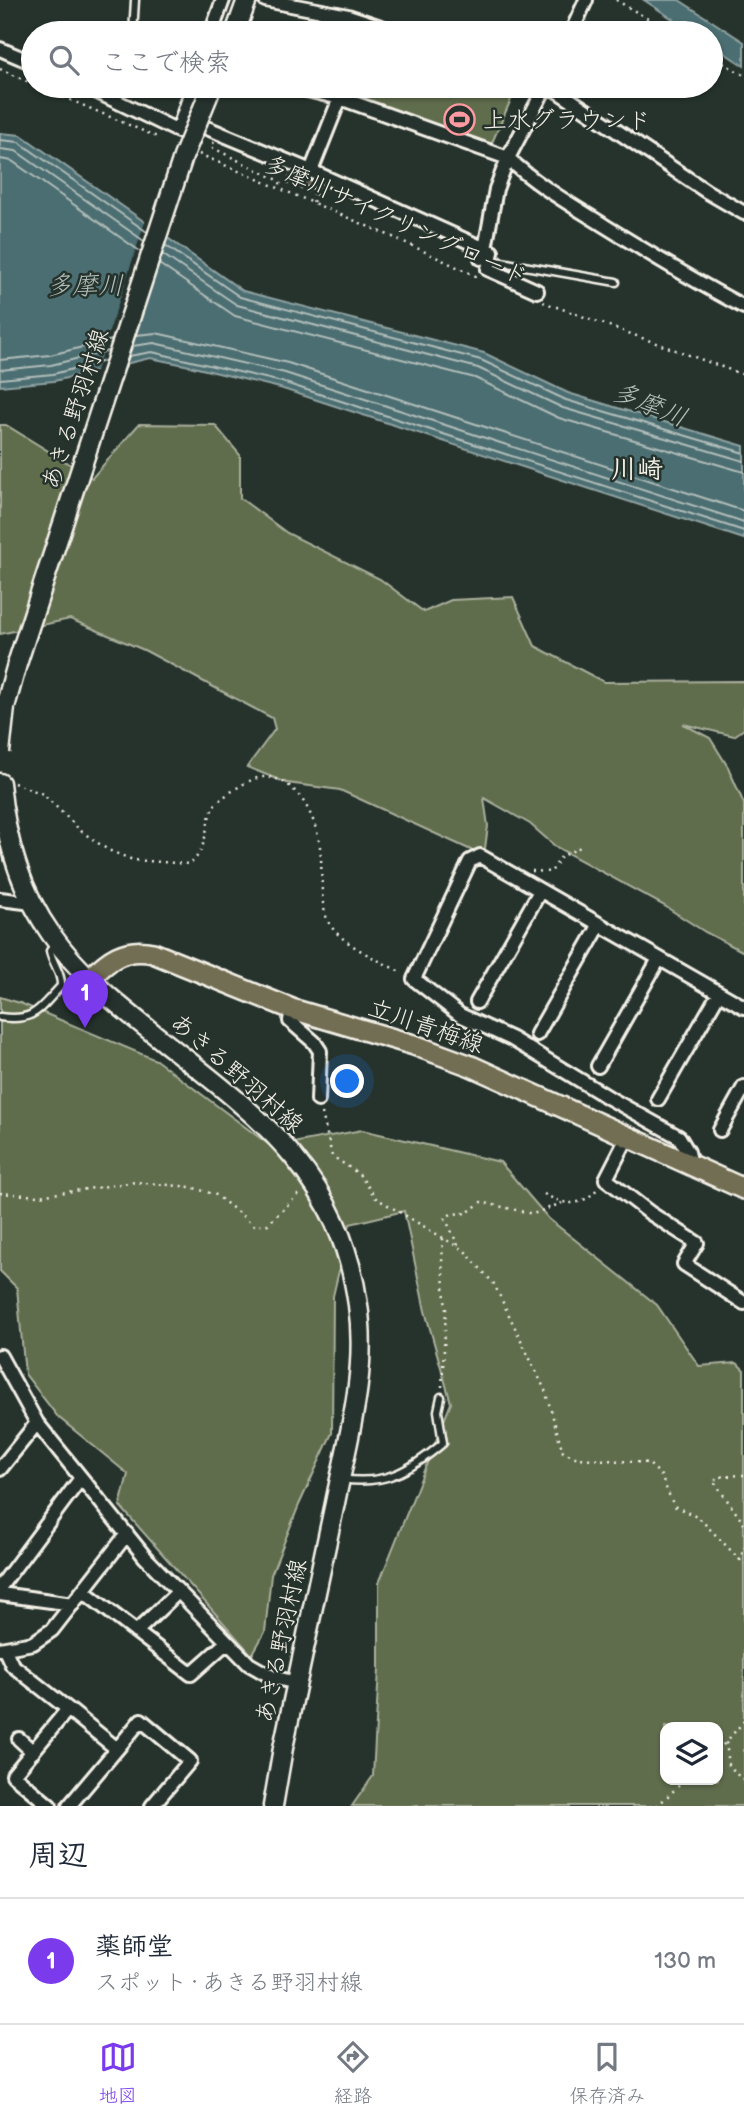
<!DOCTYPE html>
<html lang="ja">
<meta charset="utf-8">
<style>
body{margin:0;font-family:"Balsamiq Sans","Klee One",sans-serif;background:#f2f2f3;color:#1f2937}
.controls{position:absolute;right:21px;bottom:21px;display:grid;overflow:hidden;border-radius:14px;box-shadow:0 2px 5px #0004}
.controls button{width:63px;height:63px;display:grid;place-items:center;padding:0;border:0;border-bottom:2px solid #e0e1e3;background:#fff;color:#1f2937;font:35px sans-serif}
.you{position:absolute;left:348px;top:1082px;width:24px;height:24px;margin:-18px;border:5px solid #fff;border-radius:50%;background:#1a73e8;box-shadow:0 0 0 10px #1a73e833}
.badge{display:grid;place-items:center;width:46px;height:46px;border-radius:50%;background:#7c3aed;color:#fff;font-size:23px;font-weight:700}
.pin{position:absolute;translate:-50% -58px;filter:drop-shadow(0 2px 4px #0008)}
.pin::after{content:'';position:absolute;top:37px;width:24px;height:21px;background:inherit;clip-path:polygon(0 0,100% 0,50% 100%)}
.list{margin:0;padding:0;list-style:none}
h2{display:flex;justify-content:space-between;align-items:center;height:91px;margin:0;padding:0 28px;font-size:30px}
h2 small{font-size:23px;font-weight:400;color:#747a83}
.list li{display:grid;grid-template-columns:46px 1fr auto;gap:21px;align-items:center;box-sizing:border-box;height:126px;padding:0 28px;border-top:2px solid #e0e1e3}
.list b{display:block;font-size:26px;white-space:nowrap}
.list p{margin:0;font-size:23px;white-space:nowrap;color:#747a83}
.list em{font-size:23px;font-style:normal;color:#747a83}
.icon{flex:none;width:38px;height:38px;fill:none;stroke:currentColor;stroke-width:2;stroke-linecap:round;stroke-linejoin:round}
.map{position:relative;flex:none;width:744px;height:1806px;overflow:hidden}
.search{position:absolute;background:#fff;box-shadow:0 2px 5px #0004;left:21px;right:21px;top:21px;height:77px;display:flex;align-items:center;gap:18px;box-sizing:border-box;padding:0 24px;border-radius:38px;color:#747a83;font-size:26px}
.sheet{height:217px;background:#fff}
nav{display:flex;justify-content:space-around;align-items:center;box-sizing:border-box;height:98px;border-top:2px solid #e0e1e3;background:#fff;font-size:19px;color:#747a83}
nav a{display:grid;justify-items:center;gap:4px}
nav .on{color:#7c3aed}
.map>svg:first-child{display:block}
</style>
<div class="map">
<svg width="744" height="1806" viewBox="0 0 744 1806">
<rect width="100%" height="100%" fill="#26332d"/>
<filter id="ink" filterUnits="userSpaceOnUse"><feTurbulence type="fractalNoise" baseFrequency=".0143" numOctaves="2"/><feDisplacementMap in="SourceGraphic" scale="14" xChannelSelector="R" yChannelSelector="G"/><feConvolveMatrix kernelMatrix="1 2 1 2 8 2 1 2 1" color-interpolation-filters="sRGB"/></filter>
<g filter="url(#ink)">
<path fill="#606d4e" stroke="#aaaf9b" stroke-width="2" fill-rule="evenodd" d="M 349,86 L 517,86 L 491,145 L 346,95 Z
M 139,424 L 215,425 L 240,455 L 240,498 L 287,533 L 380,579 L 424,612 L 451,600 L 513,597 L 535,646 L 604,682 L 744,681 L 744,729 L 734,736 L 683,724 L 710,738 L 728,767 L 744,804 L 744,952 L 705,932 L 663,905 L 556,847 L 530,824 L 484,798 L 488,826 L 484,856 L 340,790 L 287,783 L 247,767 L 275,729 L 272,718 L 144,650 L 70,619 L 0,634 L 0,425 L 6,425 L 92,478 Z
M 0,997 L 20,1003 L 156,1060 L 272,1147 L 362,1130 L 500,1162 L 549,1219 L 657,1305 L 699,1366 L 737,1363 L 744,1370 L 744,1806 L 352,1806 L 373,1776 L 379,1669 L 379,1583 L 451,1403 L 425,1311 L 404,1211 L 350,1224 L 333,1296 L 332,1433 L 299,1505 L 271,1575 L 265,1632 L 252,1655 L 120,1506 L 128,1474 L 58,1417 L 25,1374 L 17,1288 L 0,1271 ZM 665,1727 L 718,1727 L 718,1780 L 665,1780 Z"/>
<path fill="#4c6e72" stroke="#8fa2a1" stroke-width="2" d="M 644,0 L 679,0 L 744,42 L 744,66 L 711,44 L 711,33 L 694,33 Z
M 0,133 L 21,135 L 243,291 L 484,353 L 568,393 L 744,446 L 744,539 L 280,388 L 185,365 L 150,358 L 54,381 L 0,386 Z"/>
<path fill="#26332d" d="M 146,219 L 169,235 L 126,367 L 95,374 Z"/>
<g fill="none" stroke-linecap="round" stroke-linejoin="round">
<path stroke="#b1bdb9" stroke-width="2" d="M 0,140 L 19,142 L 147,232
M 0,149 L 16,151 L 144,241
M 0,159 L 12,161 L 141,252
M 165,245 L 240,297 L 481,360 L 566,400 L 744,453
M 162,254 L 237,305 L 478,368 L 563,408 L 744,461
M 159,264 L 235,316 L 475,378 L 559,418 L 744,472
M 136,335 L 156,333 L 288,363 L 744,511
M 132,346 L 154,343 L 285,373 L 744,522
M 129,356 L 152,352 L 282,382 L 744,531
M 0,360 L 50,355 L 112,340
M 0,370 L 51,365 L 108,351
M 0,379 L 53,374 L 105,361"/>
</g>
<path fill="#66624f" stroke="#f4f1e8" stroke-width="2" d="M 336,25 L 357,30 L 356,33 L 332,33 Z
M 294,174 L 315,183 L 313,189 L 292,181 Z"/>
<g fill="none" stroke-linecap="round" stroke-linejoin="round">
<defs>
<path id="lane" d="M 133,33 L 135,0
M 490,260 L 616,282
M 0,1017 C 35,1022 39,1009 61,986 C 62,973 52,963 50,951 L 55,944
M 342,1479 C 385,1486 411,1470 443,1443 L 438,1411 L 441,1397"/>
<path id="street" d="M 265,0 L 348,16 L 399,33
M 211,33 L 223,0
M 571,33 L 586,0
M 0,49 L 33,63
M 85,86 L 178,131 L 193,86
M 291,86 L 340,98 L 311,171
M 550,86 L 706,191 L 744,213
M 340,98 L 508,158 C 536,185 572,205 605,226 C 650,254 696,282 744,307
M 183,118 L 311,171 L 485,249 L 496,189 L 508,158 L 546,86
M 481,258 L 485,249 L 492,252 L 488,269 L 537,291
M 0,899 L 33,903
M 477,1002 L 540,891
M 292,1009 L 290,1021 L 314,1042 L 320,1051 L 318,1100
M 537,1034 L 599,926
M 598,1066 L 659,959
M 658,1099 L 719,993
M 720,1130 L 744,1087
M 628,1136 L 606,1179 L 650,1213 L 697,1243 L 684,1264 L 744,1303
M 691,1165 L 688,1152 L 679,1137 L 611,1099 L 512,1039 L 460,1015 L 414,979 L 470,861 L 480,856 L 744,1007
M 0,1356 L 37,1423 L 145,1557 L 249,1664 L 272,1677 L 297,1683
M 0,1469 L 37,1423
M 0,1587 L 81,1478
M 83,1591 L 191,1674 L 226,1643
M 0,1594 L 73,1604
M 136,1632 L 178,1592
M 0,1649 L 33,1643 L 52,1630 L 127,1534
M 5,1650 L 12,1665 L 68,1709
M 19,1739 L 33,1752
M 50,1806 L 13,1775 L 68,1709 L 117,1749 L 141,1720 L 190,1761 L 152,1806
M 69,1806 L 117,1749"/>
<path id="secondary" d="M 235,33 L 247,0
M 0,783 C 5,836 20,890 51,934 C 82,978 122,1008 163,1041 C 260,1117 340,1175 358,1305 C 368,1372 348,1438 335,1503 C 318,1585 300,1666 283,1748 L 273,1806"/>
<path id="primary" d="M 89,979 C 108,960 124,947 153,953 L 292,1009 L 414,1045 L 471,1066 L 744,1189"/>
</defs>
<use href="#lane" stroke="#f4f1e8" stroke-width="11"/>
<use href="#street" stroke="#f4f1e8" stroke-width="18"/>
<use href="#secondary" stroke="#f4f1e8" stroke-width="23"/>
<use href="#primary" stroke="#f4f1e8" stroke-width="24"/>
<path stroke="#f4f1e8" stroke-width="2.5" stroke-dasharray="2 5" stroke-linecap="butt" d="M 616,0 L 672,33
M 711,56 L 744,75
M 0,69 L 33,84
M 38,86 L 157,137
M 214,142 L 211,147 L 280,181 L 281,189
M 199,154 L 402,241 L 478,277
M 290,176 L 287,182 L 317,195
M 313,202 L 320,187
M 543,302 L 744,375
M 14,783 L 43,794 L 81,831 L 108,850 L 133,860 L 190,864 C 213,845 201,813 221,799 C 232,791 251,777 264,777 C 296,777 314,814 319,841 C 324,865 318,900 328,921 C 338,943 381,961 402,973
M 532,871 L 551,872 L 561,857 L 584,845
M 322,1113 L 332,1156 L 359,1174 L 376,1198 L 465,1251 L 494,1284 L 545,1390 L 563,1452 L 578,1458 L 648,1463 L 660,1474 L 674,1506 L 699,1518 L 744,1564
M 0,1193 L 38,1196 L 135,1182 L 191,1187 L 216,1195 L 255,1226 L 268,1224 L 302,1191
M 544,1194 C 566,1206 581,1208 599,1187
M 458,1245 L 445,1218 L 451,1214 L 467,1213 L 481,1202 L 533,1214 L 562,1203
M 442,1387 L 446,1310 L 442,1263 L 443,1237
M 744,1475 L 724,1476 L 713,1480 L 744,1524
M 740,1561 L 744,1547
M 744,1721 L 726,1742 L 729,1765 L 741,1779 L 744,1779
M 718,1750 L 726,1742
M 657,1806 L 685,1780"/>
<use href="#lane" stroke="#26332d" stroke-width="6"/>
<use href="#street" stroke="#26332d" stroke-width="12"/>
<use href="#secondary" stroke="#26332d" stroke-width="18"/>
<use href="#primary" stroke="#726e52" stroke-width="19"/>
<defs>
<path id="secondary-bridge" d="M 0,752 L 5,707 L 17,664 L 183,157 L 212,86"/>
</defs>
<use href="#secondary-bridge" stroke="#f4f1e8" stroke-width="23" stroke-linecap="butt"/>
<use href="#secondary-bridge" stroke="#26332d" stroke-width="18"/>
</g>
</g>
<defs>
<symbol id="stadium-ring" viewBox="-11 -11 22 22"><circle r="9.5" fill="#26332d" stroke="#ff9aa2" stroke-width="1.5"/><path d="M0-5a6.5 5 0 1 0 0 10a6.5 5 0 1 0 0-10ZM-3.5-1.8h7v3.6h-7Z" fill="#ff9aa2"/></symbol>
</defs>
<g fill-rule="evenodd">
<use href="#stadium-ring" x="442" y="102" width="35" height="35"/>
</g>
<g text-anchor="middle" stroke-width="5" stroke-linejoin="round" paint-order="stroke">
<g font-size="24" fill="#f4f1e8" stroke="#26332d" text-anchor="start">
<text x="483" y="128">上水グラウンド</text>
</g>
<g font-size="24" fill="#f4f1e8" stroke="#26332d">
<text transform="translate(396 220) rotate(24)" y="8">多摩川サイクリングロード</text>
<text transform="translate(75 409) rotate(-72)" y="8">あきる野羽村線</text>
<text transform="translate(426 1026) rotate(19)" y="8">立川青梅線</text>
<text transform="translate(237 1073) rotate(41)" y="8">あきる野羽村線</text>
<text transform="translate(281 1641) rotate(-78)" y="8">あきる野羽村線</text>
</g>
<g font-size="26" font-style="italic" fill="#b1bdb9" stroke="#26332d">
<text x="85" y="294">多摩川</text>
<text transform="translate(650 404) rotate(22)" y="9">多摩川</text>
</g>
<g font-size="26" font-weight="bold" fill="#f4f1e8" stroke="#26332d">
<text x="637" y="478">川崎</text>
</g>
</g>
</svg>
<div class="controls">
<button><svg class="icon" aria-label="layers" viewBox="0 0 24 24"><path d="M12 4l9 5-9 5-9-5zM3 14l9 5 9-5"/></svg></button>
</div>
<div class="you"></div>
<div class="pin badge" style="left:85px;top:1028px">1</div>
<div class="search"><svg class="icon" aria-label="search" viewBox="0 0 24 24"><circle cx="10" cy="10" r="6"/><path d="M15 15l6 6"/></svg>ここで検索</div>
</div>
<section class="sheet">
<h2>周辺<small></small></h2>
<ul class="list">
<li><span class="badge">1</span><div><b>薬師堂</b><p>スポット · あきる野羽村線</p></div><em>130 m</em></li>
</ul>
</section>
<nav>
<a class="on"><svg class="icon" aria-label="map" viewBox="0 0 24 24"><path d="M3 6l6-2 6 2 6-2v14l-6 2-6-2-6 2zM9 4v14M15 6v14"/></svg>地図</a>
<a><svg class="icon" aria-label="directions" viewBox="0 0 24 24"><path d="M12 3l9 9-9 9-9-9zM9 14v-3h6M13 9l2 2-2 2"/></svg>経路</a>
<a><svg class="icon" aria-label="saved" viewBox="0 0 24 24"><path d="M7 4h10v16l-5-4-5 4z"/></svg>保存済み</a>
</nav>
